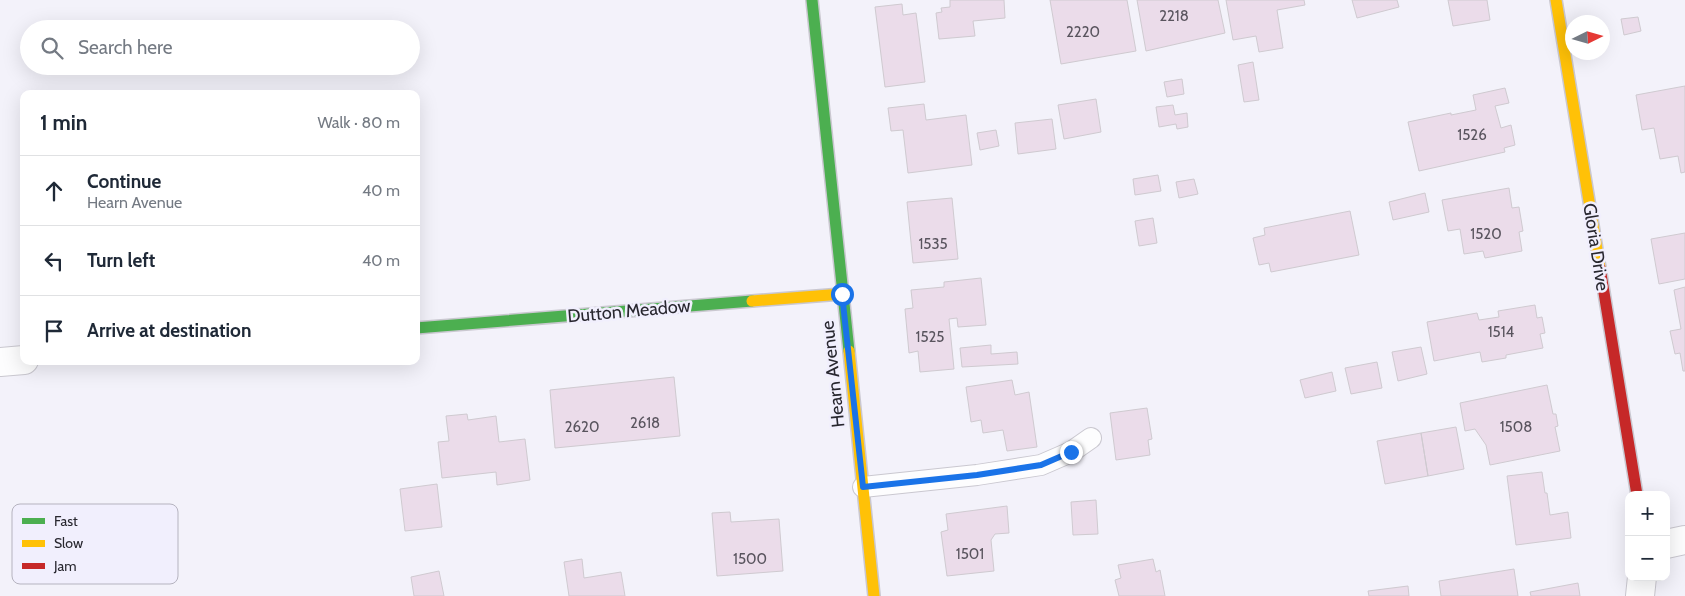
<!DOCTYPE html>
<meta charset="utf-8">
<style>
body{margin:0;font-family:Cabin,sans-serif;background:#f6f6f7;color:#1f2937}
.controls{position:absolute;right:15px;bottom:15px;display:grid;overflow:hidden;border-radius:10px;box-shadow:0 5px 20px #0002}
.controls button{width:45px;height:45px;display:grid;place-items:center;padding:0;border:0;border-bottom:1px solid #e0e1e3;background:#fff;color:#1f2937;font:25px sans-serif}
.compass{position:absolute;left:1565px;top:15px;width:45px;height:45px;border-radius:50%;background:#fff;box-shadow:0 5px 20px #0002;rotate:85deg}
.stop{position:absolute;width:15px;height:15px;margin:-11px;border:4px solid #1a73e8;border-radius:50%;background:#fff}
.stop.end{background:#1a73e8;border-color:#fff;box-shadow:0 1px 5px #0008}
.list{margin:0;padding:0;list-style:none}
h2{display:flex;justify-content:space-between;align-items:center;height:65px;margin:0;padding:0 20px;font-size:21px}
h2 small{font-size:16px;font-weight:400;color:#747a83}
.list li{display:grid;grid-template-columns:32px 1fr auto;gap:15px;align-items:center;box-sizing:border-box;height:70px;padding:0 20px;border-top:1px solid #e0e1e3}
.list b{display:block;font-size:19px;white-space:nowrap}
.list p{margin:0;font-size:16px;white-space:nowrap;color:#747a83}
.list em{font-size:16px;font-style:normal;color:#747a83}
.icon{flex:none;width:28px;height:28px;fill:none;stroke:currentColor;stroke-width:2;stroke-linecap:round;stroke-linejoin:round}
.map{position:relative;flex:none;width:1685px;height:596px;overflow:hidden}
.search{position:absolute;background:#fff;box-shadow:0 5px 20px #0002;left:20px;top:20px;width:400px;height:55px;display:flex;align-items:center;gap:12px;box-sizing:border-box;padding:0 18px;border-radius:28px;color:#747a83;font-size:19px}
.panel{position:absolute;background:#fff;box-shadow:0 5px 20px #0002;left:20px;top:90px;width:400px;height:275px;border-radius:10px}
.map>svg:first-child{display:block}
</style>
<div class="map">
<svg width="1685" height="596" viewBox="0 0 1685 596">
<rect width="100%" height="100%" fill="#f3f2fa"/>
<path fill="#ebdcea" stroke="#cfcad0" d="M 950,0 L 1004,0 L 1005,18 L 973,21 L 975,36 L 939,39 L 936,13 L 942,12 L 941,8 L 950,7 Z
M 1050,0 L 1127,0 L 1136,51 L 1061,64 Z
M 1137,0 L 1218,0 L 1225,33 L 1146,51 Z
M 1226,0 L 1304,0 L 1305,5 L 1277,10 L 1283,48 L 1259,52 L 1256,36 L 1233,40 Z
M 1352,0 L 1397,0 L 1399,7 L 1357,18 Z
M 1448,0 L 1487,0 L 1490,20 L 1453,26 Z
M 902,4 L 903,15 L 916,13 L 925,82 L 885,87 L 875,7 Z
M 1638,17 L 1641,31 L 1624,35 L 1621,19 Z
M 1253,62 L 1259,100 L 1244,102 L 1238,65 Z
M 1182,79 L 1184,94 L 1167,97 L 1164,82 Z
M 1685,86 L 1685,172 L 1681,173 L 1678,156 L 1660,159 L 1654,128 L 1642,130 L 1636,95 Z
M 1505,88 L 1509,103 L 1495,106 L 1501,128 L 1511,125 L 1515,145 L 1504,148 L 1505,152 L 1419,171 L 1408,122 L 1451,113 L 1451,115 L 1476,110 L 1473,95 Z
M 1096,99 L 1101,132 L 1064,139 L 1058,105 Z
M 924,104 L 926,120 L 966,115 L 972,165 L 908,173 L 903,130 L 891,131 L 888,108 Z
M 1173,105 L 1175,115 L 1187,113 L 1188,127 L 1177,129 L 1176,124 L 1159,127 L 1156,107 Z
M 1052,119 L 1056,149 L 1018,154 L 1015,123 Z
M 996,130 L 999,146 L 980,150 L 977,133 Z
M 1158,175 L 1161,191 L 1135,195 L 1133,179 Z
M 1194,179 L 1198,194 L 1179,198 L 1176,182 Z
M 1509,188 L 1512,208 L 1519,207 L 1523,231 L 1519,232 L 1522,251 L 1485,258 L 1483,251 L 1464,254 L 1460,229 L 1448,231 L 1442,200 Z
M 1425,193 L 1429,212 L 1393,220 L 1389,202 Z
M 952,198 L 958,259 L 913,263 L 907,202 Z
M 1350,211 L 1359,255 L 1271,272 L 1269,263 L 1259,265 L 1253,238 L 1265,235 L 1264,228 Z
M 1153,218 L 1157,243 L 1139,246 L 1135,221 Z
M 1685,233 L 1685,279 L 1659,284 L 1651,239 Z
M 981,278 L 986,325 L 958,327 L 957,318 L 949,319 L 954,369 L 920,372 L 918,351 L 909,353 L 905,309 L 913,308 L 911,290 L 944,287 L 944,282 Z
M 1685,287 L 1685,371 L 1683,371 L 1680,353 L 1675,354 L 1670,331 L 1681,329 L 1674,290 Z
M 1535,305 L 1537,318 L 1542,317 L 1545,333 L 1540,334 L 1543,348 L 1506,355 L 1506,358 L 1482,362 L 1480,352 L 1434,361 L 1427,322 L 1477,313 L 1479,320 L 1499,317 L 1498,311 Z
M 991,345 L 991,354 L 1017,352 L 1018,364 L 962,367 L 960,348 Z
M 1421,347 L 1427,374 L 1398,381 L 1392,352 Z
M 1377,362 L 1382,388 L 1351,394 L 1345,368 Z
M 1332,372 L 1336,391 L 1305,398 L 1300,380 Z
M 674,377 L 680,436 L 555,448 L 550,390 Z
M 1012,380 L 1015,395 L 1029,392 L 1037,447 L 1007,451 L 1003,430 L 983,433 L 981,420 L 971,422 L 966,387 Z
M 1547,385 L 1553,414 L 1556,414 L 1558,426 L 1555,427 L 1560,451 L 1490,465 L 1486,445 L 1475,429 L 1465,431 L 1460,403 Z
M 1147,408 L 1152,439 L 1148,440 L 1150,455 L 1116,460 L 1110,413 Z
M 467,414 L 468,420 L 496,416 L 499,442 L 525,439 L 530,480 L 497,485 L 496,472 L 442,478 L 438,442 L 449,441 L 446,416 Z
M 1456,427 L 1464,469 L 1428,476 L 1421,433 Z
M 1421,433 L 1428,476 L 1385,484 L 1377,441 Z
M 1542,472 L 1545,493 L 1547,493 L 1550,515 L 1568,512 L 1571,538 L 1516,545 L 1507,476 Z
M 437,484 L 442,527 L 405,531 L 400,489 Z
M 1096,500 L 1098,534 L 1073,535 L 1071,502 Z
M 1007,506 L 1009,533 L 995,534 L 991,540 L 994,571 L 947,576 L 941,532 L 948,530 L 946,514 Z
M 730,512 L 731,522 L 779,519 L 783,571 L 717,576 L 712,513 Z
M 582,559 L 584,578 L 621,572 L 625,596 L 569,596 L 564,562 Z
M 1153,559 L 1156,572 L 1160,570 L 1165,596 L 1119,596 L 1115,580 L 1121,578 L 1118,565 Z
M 1514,569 L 1518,596 L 1441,596 L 1439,581 Z
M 439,571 L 444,596 L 414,596 L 411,577 Z
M 1578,583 L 1580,596 L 1531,596 L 1530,592 Z
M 1408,586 L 1409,596 L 1369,596 L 1368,591 Z"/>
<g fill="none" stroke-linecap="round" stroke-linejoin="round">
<defs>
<path id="lane" d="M 863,487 L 977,475 L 1041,465 L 1071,452 L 1091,438"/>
<path id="street" d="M 0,362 L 24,360
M 1666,544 L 1685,540
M 1640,596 L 1642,577"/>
<path id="fast" d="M 812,0 L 849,351
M 416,328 L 752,301"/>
<path id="slow" d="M 1556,0 L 1600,268
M 752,301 L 842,294
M 849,351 L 874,596"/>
<path id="jam" d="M 1600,268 L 1637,495"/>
</defs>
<use href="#lane" stroke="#cac8d0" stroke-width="22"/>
<use href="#street" stroke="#cac8d0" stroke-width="30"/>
<use href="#fast" stroke="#cac8d0" stroke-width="14"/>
<use href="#slow" stroke="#cac8d0" stroke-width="14"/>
<use href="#jam" stroke="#cac8d0" stroke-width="14"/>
<use href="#lane" stroke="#fdfdfe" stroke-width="20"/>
<use href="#street" stroke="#fdfdfe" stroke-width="28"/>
<use href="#fast" stroke="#4caf50" stroke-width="11"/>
<use href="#slow" stroke="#ffc107" stroke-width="11"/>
<use href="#jam" stroke="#c62828" stroke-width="11"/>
</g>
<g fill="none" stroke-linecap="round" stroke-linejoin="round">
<path stroke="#1a73e8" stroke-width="6" d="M 842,294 L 863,487 L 977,475 L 1041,465 L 1071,452"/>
</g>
<g text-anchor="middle" stroke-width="5" stroke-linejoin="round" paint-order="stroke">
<g font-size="15" fill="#59545e">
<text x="1174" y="21">2218</text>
<text x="1083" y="37">2220</text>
<text x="1472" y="140">1526</text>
<text x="1486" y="239">1520</text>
<text x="933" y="249">1535</text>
<text x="1501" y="337">1514</text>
<text x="930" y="342">1525</text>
<text x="645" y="428">2618</text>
<text x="582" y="432">2620</text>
<text x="1516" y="432">1508</text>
<text x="970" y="559">1501</text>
<text x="750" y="564">1500</text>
</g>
<g font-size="18" fill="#28272f" stroke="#f1effd">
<text transform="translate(1596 247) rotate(81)" y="6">Gloria Drive</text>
<text transform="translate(629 311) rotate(-5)" y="6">Dutton Meadow</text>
<text transform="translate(833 374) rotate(-96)" y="6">Hearn Avenue</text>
</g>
</g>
<rect x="12" y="504" width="166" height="80" rx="8" fill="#f1effd" stroke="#b5b3bf" stroke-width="1"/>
<rect x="22" y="518" width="23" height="6" fill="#4caf50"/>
<rect x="22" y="540" width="23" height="7" fill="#ffc107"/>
<rect x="22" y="563" width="23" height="6" fill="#c62828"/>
<g font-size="14" fill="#28272f">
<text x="54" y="526">Fast</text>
<text x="54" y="548">Slow</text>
<text x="54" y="571">Jam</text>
</g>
</svg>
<div class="controls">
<button>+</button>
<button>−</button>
</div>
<svg class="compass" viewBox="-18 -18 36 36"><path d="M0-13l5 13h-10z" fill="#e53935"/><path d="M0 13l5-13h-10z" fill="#747a83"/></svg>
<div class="stop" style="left:842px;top:294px"></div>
<div class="stop end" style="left:1071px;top:452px"></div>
<div class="search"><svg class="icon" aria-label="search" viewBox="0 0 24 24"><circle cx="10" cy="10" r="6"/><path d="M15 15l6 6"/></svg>Search here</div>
<section class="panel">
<h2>1 min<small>Walk · 80 m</small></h2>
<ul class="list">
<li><svg class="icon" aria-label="ahead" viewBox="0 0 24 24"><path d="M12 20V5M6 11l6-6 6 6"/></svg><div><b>Continue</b><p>Hearn Avenue</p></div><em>40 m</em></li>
<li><svg class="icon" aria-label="left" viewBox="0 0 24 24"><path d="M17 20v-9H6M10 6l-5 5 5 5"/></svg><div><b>Turn left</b></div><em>40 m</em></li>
<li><svg class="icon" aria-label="arrive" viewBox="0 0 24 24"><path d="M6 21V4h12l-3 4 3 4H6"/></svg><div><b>Arrive at destination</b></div></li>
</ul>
</section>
</div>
